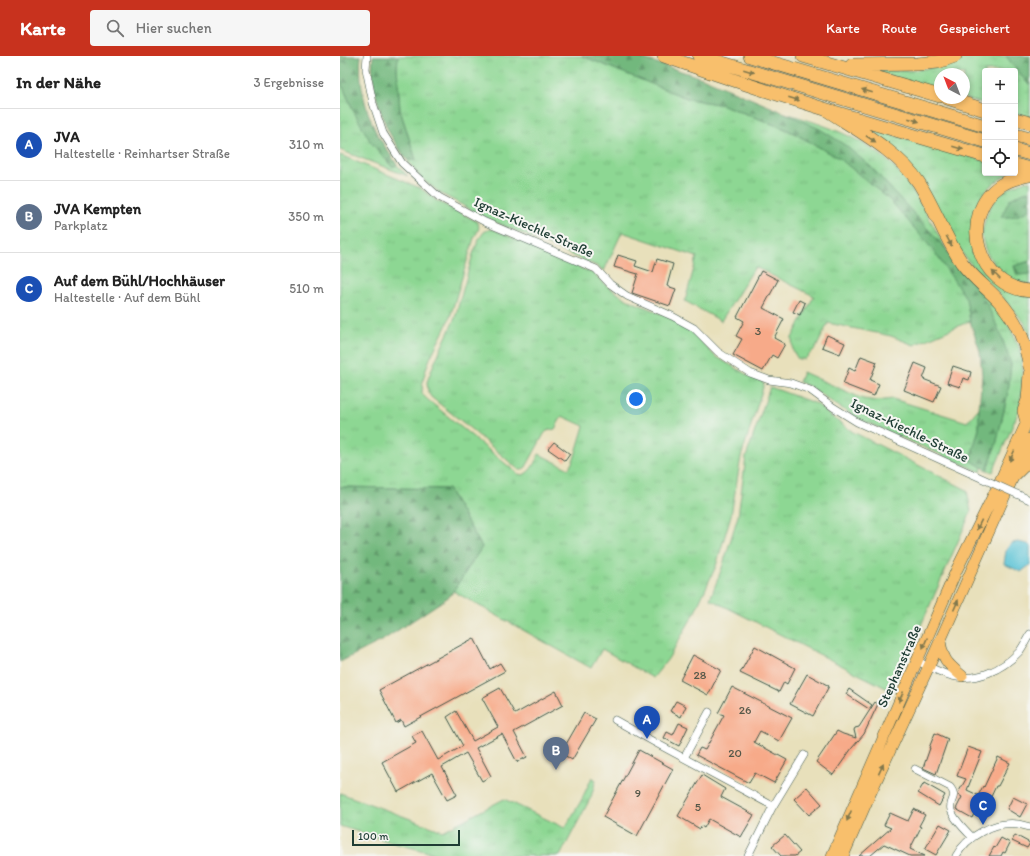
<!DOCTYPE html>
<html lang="de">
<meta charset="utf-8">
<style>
body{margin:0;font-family:Itim,sans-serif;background:#f6f6f6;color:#222}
.controls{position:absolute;right:12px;top:12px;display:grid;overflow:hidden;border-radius:4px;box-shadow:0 2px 6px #0003}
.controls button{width:36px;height:36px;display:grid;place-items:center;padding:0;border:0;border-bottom:1px solid #e0e0e0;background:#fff;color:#222;font:20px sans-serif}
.compass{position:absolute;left:594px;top:12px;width:36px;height:36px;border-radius:50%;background:#fff;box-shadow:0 2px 6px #0003;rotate:318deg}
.scale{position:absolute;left:12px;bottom:10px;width:108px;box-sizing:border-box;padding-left:4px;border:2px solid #1f3d34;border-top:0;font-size:11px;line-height:14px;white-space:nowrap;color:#1f3d34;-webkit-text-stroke:3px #f6f6f2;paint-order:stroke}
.you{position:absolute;left:296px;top:343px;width:14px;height:14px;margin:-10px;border:3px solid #fff;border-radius:50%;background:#1a73e8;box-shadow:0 0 0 6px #1a73e833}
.badge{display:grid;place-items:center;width:26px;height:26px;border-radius:50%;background:#c8321e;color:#fff;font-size:13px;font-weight:700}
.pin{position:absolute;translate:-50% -33px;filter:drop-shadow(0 1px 2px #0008)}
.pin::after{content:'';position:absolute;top:21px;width:14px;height:12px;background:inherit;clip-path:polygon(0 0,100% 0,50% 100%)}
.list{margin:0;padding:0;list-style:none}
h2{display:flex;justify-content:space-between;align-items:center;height:52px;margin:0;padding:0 16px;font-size:17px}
h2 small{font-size:13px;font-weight:400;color:#767676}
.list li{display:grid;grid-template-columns:26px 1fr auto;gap:12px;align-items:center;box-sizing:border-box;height:72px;padding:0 16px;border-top:1px solid #e0e0e0}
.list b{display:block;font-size:15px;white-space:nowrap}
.list p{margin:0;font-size:13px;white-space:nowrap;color:#767676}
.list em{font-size:13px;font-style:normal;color:#767676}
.icon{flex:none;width:22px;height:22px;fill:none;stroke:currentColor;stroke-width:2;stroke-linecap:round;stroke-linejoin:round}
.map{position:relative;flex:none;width:690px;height:800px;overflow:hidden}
header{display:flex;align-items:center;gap:24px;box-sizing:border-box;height:56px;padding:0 20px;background:#c8321e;color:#fff}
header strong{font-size:19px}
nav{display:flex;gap:22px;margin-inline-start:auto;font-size:14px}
.search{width:280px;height:36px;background:#f6f6f6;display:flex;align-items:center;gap:10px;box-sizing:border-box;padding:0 14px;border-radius:4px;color:#767676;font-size:15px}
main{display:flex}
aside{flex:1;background:#fff}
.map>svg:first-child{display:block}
</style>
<header>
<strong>Karte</strong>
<div class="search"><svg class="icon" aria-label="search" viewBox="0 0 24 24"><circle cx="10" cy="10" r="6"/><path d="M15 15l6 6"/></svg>Hier suchen</div>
<nav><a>Karte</a><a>Route</a><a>Gespeichert</a></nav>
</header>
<main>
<aside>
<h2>In der Nähe<small>3 Ergebnisse</small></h2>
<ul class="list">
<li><span class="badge" style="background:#1a4fb4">A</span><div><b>JVA</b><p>Haltestelle · Reinhartser Straße</p></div><em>310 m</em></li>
<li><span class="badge" style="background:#5c6f8a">B</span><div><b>JVA Kempten</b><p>Parkplatz</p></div><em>350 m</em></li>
<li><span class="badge" style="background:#1a4fb4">C</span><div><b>Auf dem Bühl/Hochhäuser</b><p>Haltestelle · Auf dem Bühl</p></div><em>510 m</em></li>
</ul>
</aside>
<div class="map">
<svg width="690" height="800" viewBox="0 0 690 800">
<defs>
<pattern id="grass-tufts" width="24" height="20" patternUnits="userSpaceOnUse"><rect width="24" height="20" fill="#8dd793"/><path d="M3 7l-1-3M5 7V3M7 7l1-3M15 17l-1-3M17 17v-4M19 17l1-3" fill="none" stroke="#79b97f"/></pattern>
<pattern id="forest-firs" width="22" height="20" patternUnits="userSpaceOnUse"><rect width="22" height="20" fill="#72b87d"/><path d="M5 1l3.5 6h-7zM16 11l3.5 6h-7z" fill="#5d9767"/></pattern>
</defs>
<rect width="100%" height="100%" fill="#f6f6f2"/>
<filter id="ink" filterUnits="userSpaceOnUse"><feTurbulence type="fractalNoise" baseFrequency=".025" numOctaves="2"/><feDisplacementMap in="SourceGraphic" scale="8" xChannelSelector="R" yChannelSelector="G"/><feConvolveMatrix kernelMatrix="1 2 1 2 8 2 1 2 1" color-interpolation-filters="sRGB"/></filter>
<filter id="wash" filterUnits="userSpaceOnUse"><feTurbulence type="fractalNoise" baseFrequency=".012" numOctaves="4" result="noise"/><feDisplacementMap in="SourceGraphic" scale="16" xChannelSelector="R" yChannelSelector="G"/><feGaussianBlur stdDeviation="0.9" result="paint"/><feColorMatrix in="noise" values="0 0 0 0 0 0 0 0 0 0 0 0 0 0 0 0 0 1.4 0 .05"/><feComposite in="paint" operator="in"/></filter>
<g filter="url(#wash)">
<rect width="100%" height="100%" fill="#e8e0bb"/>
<path fill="url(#grass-tufts)" stroke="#568a64" d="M 58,0 L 242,0 L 349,43 L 383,49 L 448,74 L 499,102 L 550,144 L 594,194 L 626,242 L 630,265 L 574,289 L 551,280 L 488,267 L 476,292 L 465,303 L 458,303 L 453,295 L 452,282 L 474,240 L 415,211 L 381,265 L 345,245 L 357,201 L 282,176 L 264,215 L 257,210 L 146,162 L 102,138 L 82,123 L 67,104 L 76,104 L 60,54 L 57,12 Z
M 632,0 L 666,0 L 688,28 L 690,27 L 690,61 L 675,57 L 675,15 L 645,15 L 645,48 L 624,42 L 624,18 L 600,18 L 600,35 L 523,12 C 534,13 546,15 557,15 C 583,16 608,7 632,0 Z
M 0,24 L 14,56 L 52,110 L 57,109 L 68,120 L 0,94 Z
M 445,57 C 482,68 528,83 555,112 C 577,136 591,167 607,194 L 531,111 Z
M 528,72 L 645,105 L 645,117 L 671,117 L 664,120 L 649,131 L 639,144 L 631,176 L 634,196 L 644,214 L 690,239 L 690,280 L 684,266 L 664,243 L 627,204 L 545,85 Z
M 0,99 L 80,132 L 97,145 L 136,165 C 142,171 137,176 134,182 C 126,207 119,233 111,258 C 101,286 82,306 82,338 L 88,344 L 178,418 L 183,419 C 192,415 195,406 199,398 L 229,413 L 235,400 L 244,370 L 222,360 L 215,373 L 207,375 L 204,378 L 186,411 L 182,414 L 179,414 L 125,368 L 91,341 L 88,336 L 87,326 L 93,310 L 115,262 L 133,198 L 139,183 L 144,176 L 150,173 L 155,174 L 254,218 L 268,231 L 286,243 L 331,262 L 351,275 L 375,300 L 409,320 L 422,325 L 424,328 L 401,401 L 391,459 L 376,510 L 354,558 L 328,603 L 313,622 L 262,593 L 251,612 L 113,535 L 142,491 L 108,433 L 0,431 Z
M 685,125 L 690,125 L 690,136 L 684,136 L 669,161 L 682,158 L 690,153 L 690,205 L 674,210 L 677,219 L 690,218 L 690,228 C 665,226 645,204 642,180 C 642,173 645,165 647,159 C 649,152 653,145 658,140 C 666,133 675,129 685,125 Z
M 631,224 L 656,249 L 671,274 L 680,293 L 683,315 L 680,352 L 653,416 L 647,414 L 656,389 L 663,359 L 668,336 L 671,308 Z
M 463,316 L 523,343 L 537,345 L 553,343 L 627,366 L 639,352 L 639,373 L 630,404 L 642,411 L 641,416 L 519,363 L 495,348 L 471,331 L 459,326 Z
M 430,331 L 477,348 L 489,359 L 513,376 L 627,434 L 631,456 L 552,635 L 370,543 L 382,512 L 398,460 L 406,401 Z
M 252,721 L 256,724 L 251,741 L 220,800 L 103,800 L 50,786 L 0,770 L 0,737 L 103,775 L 164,743 L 225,772 L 241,745 Z"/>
<path fill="url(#forest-firs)" stroke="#487a58" d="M 0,0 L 21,0 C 18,26 26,57 38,80 C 44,90 51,99 57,109 L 52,111 L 30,85 L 14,56 L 0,24 Z
M 33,0 L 58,0 L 57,12 L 60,54 L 76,104 L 67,104 C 60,94 52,83 47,72 C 38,50 30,24 33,0 Z
M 242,0 L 295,0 L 362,22 L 445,57 L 480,73 L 505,89 L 531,111 L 607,194 L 631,224 L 647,248 L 661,279 L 671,308 L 668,336 L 656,389 L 647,414 L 630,404 L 639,373 L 639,352 L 642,319 L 640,295 L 630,265 L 626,242 L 593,194 L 550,144 L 499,102 L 448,74 L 383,49 L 349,43 Z
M 666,0 L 690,0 L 690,27 L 688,28 Z
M 684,136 L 690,136 L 690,153 C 681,159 672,162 661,161 L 670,143 Z
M 690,205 L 690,218 L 677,219 L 674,210 Z
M 0,431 L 108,433 L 142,491 L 110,540 L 43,584 L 0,606 Z"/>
<path fill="#59c2d5" stroke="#3c8084" d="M 678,486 L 688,488 L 690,490 L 690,509 L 681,516 L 664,508 L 666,494 L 671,487 Z"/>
<g id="blocks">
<path fill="#f7aa89" d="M 278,199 L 297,205 L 295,210 L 313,216 L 317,203 L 333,208 L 327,230 L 336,233 L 330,250 L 292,237 L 298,218 L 274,211 Z
M 421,215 L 438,224 L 423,252 L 444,263 L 434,282 L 445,288 L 437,302 L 432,299 L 423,315 L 393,299 L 402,283 L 396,280 L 404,265 L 397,261 Z
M 459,244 L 465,247 L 460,259 L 453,256 Z
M 487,279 L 505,287 L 500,298 L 482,291 Z
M 521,300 L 537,306 L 530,324 L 539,328 L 534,340 L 503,328 L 509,312 L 515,315 Z
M 575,307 L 587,312 L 583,323 L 601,330 L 594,346 L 564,334 Z
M 613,310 L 631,316 L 629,324 L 623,322 L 620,331 L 607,327 Z
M 214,386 L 230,398 L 225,405 L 208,393 Z
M 134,582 L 150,613 L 160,607 L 165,615 L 64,670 L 61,664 L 56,667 L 39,634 Z
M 415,590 L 455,612 L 447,628 L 444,626 L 439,636 L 400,617 Z
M 353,599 L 381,614 L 368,639 L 340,624 Z
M 467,618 L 489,630 L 473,660 L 450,648 Z
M 392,631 L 452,662 L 439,685 L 420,675 L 414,686 L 447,704 L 434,727 L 415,717 L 409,727 L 356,699 L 360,692 L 365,694 L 384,659 L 378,657 Z
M 160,632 L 175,658 L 216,635 L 223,649 L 174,676 L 187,701 L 177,706 L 162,678 L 136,692 L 151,720 L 142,725 L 126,697 L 102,711 L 117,739 L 107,744 L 92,717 L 58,736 L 42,706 L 76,687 L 72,680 L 82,675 L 98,704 L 123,690 L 107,661 L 116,655 L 133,685 L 158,671 L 142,642 Z
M 509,633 L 532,649 L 529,653 L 506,638 Z
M 336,645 L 346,650 L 341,661 L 330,655 Z
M 535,646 L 538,648 L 524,678 L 512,692 L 493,719 L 476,706 L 497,675 L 503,678 L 516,682 L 514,674 L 515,672 L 519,671 Z
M 244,657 L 256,663 L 232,704 L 221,697 Z
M 339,667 L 348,671 L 339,690 L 324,682 L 327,676 L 333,679 Z
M 595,677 L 608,683 L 596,718 L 583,712 L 590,692 L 589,692 Z
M 628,691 L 642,696 L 627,734 L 642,741 L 632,762 L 616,753 L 622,741 L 619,739 L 618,737 L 626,723 L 617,720 Z
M 299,694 L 333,713 L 297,780 L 263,761 Z
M 658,701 L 670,707 L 658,730 L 656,730 L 649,745 L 638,740 L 643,730 L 644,731 Z
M 362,719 L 385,733 L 381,741 L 414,759 L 401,781 L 369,763 L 364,772 L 361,770 L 360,773 L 338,760 Z
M 584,727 L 605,739 L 599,750 L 578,737 Z
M 467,731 L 482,748 L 469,759 L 454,743 Z
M 673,741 L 687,748 L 680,761 L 667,753 Z
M 574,753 L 585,759 L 579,770 L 581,771 L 570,793 L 585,800 L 570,800 L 544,788 L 530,800 L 519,800 L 551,772 L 544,769 L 550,757 L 568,765 Z
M 600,768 L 611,774 L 596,799 L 585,793 Z
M 445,779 L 460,796 L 455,800 L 441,800 L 432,790 Z
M 675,779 L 690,787 L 687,792 L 672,785 Z
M 661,782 L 670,787 L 665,797 L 663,796 L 661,800 L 649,800 L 654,791 L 655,792 Z"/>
</g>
</g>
<g filter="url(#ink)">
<use href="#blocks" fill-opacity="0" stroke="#3d5548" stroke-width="1"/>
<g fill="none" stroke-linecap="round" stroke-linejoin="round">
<defs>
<path id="minor" d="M 27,0 L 26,13 L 33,47 L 43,77 L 62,107 L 99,141 L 145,166 L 256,213 L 270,228 L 287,240 L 332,260 L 354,272 L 378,296 L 410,317 L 429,324 L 451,327 L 470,334 L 493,351 L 517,366 L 630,417
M 577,605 C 588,610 600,617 612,620 C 636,626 662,614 679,596 C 683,591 686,584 690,578
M 275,664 L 314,686 L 433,750
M 344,702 L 369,656
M 575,713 L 610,731 C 619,742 608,744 611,754 C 613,762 626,775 632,781
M 408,800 L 432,752 L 464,699
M 616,800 C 627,780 654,765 678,768 C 682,769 686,770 690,771"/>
<path id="primary" d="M 600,585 C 603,605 608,608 622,620
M 492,800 L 617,513 L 656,434 L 690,359
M 503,800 L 530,738 L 589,610 L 690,383"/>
<path id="motorway" d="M 324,0 C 429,38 537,69 645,100
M 359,0 L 645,85
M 410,0 L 645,70
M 463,0 L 600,40
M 512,9 L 577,8 L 598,6 L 615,0
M 607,42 L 645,54
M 487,54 C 517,74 559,96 579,127 C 595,153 605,182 622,207 C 633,222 648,233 660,246 C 678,267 685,285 690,311
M 675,63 L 690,67
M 675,79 L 690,83
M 675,94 L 690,98
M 675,109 L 690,113
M 690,119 C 680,121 670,123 661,129 C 616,159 638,232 690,235
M 687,366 L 684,355 L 688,344 L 690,318
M 674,419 L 690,403"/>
</defs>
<use href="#minor" stroke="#3d5548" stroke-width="8"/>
<use href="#primary" stroke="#3d5548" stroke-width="12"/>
<use href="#motorway" stroke="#3d5548" stroke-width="14"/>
<use href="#minor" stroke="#fff" stroke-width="7"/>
<use href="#primary" stroke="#f8bf6c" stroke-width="11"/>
<use href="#motorway" stroke="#f8bf6c" stroke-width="13"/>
<defs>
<path id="minor-bridge" d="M 630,417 L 690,444"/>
</defs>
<use href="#minor-bridge" stroke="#3d5548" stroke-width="8" stroke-linecap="butt"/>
<use href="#minor-bridge" stroke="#fff" stroke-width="7"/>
</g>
<defs><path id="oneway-solid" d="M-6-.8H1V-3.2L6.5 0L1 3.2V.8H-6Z"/></defs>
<g fill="#81784d">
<use href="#oneway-solid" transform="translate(409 15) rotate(16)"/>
<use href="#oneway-solid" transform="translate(527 35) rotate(-163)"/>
<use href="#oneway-solid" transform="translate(454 43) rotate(18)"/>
<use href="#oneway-solid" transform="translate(574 64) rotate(17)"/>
<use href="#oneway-solid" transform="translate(531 83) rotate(33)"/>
<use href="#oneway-solid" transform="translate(618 92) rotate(16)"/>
<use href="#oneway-solid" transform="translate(609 185) rotate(62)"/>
<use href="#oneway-solid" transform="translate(656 219) rotate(-135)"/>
<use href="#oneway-solid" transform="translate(672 400) rotate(114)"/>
<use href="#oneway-solid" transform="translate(639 469) rotate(116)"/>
<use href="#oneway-solid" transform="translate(616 549) rotate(-66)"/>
<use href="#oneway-solid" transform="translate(585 587) rotate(113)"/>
<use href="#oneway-solid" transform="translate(561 641) rotate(114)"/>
<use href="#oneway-solid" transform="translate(541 713) rotate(-65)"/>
<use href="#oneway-solid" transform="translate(509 760) rotate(113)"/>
</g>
</g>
<g text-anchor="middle" stroke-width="4" stroke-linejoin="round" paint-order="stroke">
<g font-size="12" fill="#555849">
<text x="418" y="279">3</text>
<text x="360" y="623">28</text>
<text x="405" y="658">26</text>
<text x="395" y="701">20</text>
<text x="298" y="741">9</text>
<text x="358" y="755">5</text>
</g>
<g font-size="14" fill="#1f3d34" stroke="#f6f6f2">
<text transform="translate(194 171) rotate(24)" y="5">Ignaz-Kiechle-Straße</text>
<text transform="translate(570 374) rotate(26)" y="5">Ignaz-Kiechle-Straße</text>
<text transform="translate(559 610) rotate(-66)" y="5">Stephanstraße</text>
</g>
</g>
</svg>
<div class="controls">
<button>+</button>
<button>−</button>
<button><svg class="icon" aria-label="locate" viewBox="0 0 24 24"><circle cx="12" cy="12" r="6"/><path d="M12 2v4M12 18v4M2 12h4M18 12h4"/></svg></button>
</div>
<svg class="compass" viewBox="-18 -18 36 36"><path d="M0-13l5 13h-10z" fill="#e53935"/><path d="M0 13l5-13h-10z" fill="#767676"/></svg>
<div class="scale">100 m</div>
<div class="you"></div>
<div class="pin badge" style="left:307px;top:683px;background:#1a4fb4">A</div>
<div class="pin badge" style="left:216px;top:714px;background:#5c6f8a">B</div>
<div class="pin badge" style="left:643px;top:769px;background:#1a4fb4">C</div>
</div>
</main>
